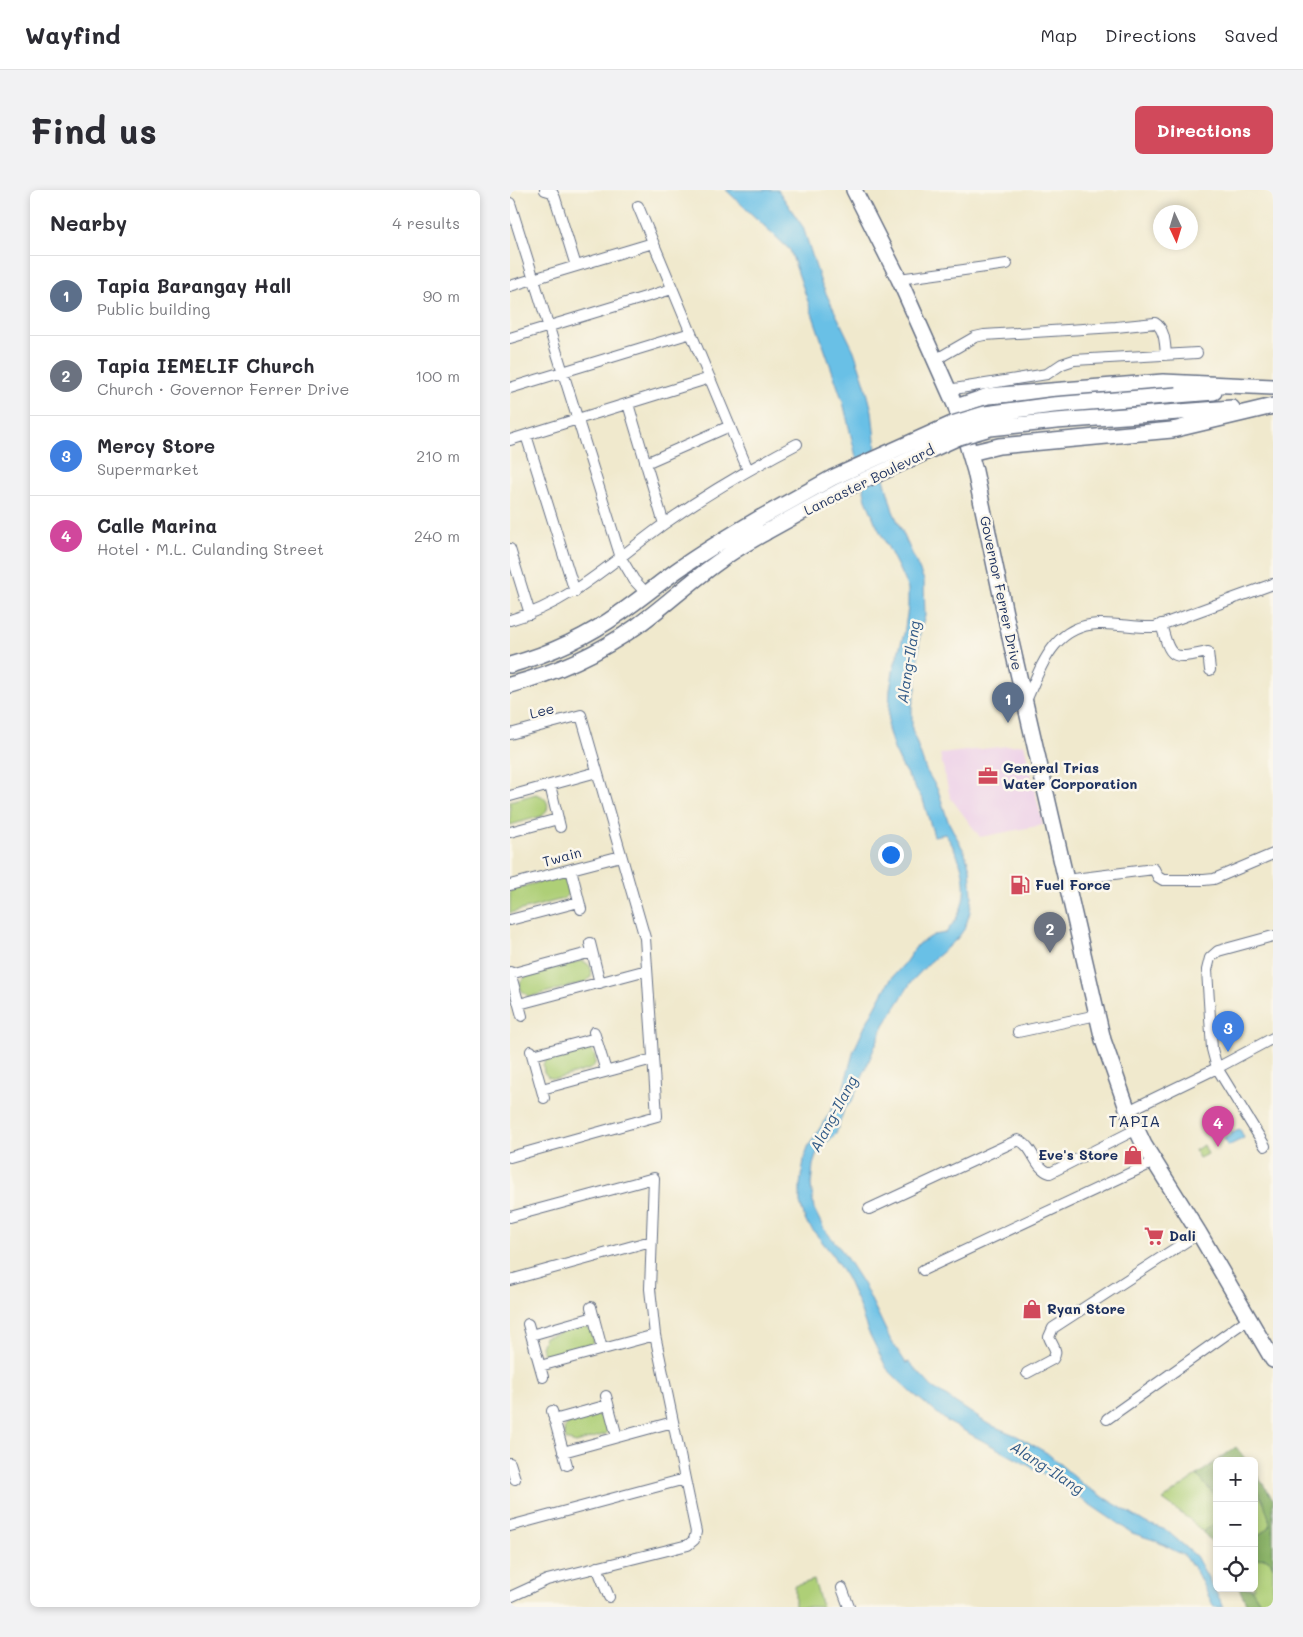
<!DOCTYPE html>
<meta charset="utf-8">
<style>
body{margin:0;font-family:Mali,sans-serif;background:#f2f2f3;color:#2b2b33}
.controls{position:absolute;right:15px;bottom:15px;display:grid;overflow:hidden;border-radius:8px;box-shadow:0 2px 8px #0003}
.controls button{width:45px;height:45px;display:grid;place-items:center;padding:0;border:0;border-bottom:1px solid #e1e1e2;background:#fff;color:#2b2b33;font:25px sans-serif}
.compass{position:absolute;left:643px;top:15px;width:45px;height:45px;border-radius:50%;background:#fff;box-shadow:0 2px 8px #0003;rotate:176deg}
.you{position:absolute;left:380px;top:664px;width:18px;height:18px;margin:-12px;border:4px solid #fff;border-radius:50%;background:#1a73e8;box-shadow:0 0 0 8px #1a73e833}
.badge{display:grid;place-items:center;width:32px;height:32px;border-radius:50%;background:#d1495b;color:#fff;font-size:16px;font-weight:700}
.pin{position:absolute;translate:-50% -41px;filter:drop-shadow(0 1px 2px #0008)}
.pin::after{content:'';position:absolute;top:26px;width:18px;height:15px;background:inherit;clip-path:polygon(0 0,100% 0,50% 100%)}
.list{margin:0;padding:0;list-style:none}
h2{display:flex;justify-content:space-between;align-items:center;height:65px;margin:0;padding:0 20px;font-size:21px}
h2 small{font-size:16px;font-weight:400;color:#7c7c81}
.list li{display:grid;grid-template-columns:32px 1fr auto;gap:15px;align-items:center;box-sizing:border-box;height:80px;padding:0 20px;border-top:1px solid #e1e1e2}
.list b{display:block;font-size:19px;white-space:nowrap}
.list p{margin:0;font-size:16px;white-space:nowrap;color:#7c7c81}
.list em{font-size:16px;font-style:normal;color:#7c7c81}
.icon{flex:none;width:28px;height:28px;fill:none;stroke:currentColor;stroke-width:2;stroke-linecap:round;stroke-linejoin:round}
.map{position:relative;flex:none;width:763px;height:1417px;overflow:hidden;border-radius:8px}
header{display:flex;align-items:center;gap:30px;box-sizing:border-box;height:70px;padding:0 25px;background:#fff;border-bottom:1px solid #e1e1e2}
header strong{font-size:24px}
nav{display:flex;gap:28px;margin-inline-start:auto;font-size:18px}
.intro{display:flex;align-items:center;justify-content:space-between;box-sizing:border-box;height:120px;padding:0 30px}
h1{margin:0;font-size:35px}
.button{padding:12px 22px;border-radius:8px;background:#d1495b;color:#fff;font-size:18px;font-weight:700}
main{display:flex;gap:30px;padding:0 30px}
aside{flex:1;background:#fff;border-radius:8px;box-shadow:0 2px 8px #0003}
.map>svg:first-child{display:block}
</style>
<header>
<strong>Wayfind</strong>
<nav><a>Map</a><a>Directions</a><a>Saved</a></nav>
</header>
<div class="intro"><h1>Find us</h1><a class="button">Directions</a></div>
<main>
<aside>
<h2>Nearby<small>4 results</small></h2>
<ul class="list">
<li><span class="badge" style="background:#5c6f8a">1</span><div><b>Tapia Barangay Hall</b><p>Public building</p></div><em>90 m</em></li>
<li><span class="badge" style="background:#6b7280">2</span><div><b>Tapia IEMELIF Church</b><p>Church · Governor Ferrer Drive</p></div><em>100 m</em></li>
<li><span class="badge" style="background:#3f7fe0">3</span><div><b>Mercy Store</b><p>Supermarket</p></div><em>210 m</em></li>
<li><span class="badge" style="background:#d1479c">4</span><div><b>Calle Marina</b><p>Hotel · M.L. Culanding Street</p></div><em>240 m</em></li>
</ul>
</aside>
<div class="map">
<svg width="763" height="1417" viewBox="0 0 763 1417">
<rect width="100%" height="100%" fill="#fbf7ec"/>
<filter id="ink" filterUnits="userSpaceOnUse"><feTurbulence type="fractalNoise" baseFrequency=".02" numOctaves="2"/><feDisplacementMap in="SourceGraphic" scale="10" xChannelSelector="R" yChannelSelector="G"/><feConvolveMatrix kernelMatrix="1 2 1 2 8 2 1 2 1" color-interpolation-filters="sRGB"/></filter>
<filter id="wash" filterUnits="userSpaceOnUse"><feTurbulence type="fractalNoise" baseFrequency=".0096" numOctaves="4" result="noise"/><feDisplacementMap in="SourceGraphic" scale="20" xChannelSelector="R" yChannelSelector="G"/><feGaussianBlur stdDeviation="1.12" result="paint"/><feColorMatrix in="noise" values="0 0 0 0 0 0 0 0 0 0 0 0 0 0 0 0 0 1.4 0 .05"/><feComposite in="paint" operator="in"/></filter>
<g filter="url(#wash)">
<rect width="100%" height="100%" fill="#f0e9cd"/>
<path fill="#edd0e8" d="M 514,554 L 533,635 L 470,647 L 440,607 L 430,564 Z"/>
<path fill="#aecf77" stroke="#647f6a" d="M 26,604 C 38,607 42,618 32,626 L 0,635 L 0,611 Z
M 48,687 L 55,689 L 59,696 L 59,703 L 53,709 L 0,723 L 0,700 Z
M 70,771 C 79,772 83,778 81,787 L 76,792 L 19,807 L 11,800 L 10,793 L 17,785 Z
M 74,858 L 81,860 L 85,866 L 85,874 L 80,879 L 46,889 L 38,887 L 34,882 L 33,875 L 37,868 Z
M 694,955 L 698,964 L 689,968 L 685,960 Z
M 72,1136 C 80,1137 85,1143 83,1152 L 78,1158 L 44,1167 L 33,1163 L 31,1157 L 35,1147 Z
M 87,1225 C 98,1226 102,1235 96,1244 L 66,1253 L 56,1250 L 54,1240 L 58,1233 Z
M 687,1285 L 707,1308 L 707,1332 L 693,1342 L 679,1329 L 653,1310 Z
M 744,1297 C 753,1309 759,1321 760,1337 L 744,1348 Z
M 755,1368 L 761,1372 L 763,1377 L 763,1417 L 752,1417 L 741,1398 L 744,1398 L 744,1372 L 746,1369 Z
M 304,1390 L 312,1417 L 285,1417 L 285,1396 Z"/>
<path fill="#8ab268" stroke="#527063" d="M 726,1257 L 737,1271 L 707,1271 L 707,1308 L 687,1285 Z
M 744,1281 L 763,1309 L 763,1377 L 761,1372 L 755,1368 L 746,1369 L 744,1372 L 744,1348 L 760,1337 L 759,1328 L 752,1308 L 744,1297 Z
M 707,1332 L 707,1358 L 693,1342 Z
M 729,1398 L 741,1398 L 753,1417 L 738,1417 Z"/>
<path fill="#69c0e6" stroke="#4278a2" d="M 216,0 L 268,0 L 293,37 L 311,93 L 344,161 L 355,194 L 362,221 L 366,260 L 376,296 L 383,321 L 414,390 L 415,426 L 410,442 L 406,499 L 402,516 L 402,539 L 416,580 L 428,600 L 438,631 L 455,663 L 460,678 L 462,706 L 460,722 L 455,738 L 447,749 L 419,773 L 402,791 L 374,835 L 342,911 L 334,920 L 326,944 L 308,960 L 303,975 L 301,995 L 304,1019 L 314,1039 L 330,1058 L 355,1097 L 380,1149 L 396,1173 L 399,1172 L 422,1197 L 478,1234 L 507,1246 L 537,1263 L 575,1296 L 636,1333 L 656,1340 L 686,1366 L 714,1417 L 704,1417 L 686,1381 L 675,1366 L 644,1350 L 622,1343 L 536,1285 L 438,1232 L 401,1202 L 377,1179 L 357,1139 L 348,1113 L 337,1089 L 322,1064 L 296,1032 L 290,1013 L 290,995 L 294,970 L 298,957 L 332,903 L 344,860 L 356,834 L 380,790 L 394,774 L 408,754 L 424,745 L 436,743 C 439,738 444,733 447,727 C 462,700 452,667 435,644 L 424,646 L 413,610 L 393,578 L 384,559 L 378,539 L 380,500 L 384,476 L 394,444 L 398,418 L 398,399 L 388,377 L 365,332 L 356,309 L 333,212 L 280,60 Z
M 730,939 L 734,948 L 718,956 L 714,948 Z"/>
</g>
<g filter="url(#ink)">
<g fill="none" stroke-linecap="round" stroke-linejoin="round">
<defs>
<path id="street" d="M 35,0 L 42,2 L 45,8 L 66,76
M 0,13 L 111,368 L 124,390 L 136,403
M 128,16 L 238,280
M 389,89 L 497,74
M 0,96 L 143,53
M 0,148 L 162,99
M 425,170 L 465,147 L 474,145 L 606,137 L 645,133 C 655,139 655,154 656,165
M 0,198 L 181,143
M 438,200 L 537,184 L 552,174 L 564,170 L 687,163
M 118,214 L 154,334
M 16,245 L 65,402
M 0,250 L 200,188
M 136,273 L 220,236
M 0,359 L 20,424
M 0,430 C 61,413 104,370 154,334 C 196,304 241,278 287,254
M 651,434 C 661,471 662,469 698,462 L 700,480
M 515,513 C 531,478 542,436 588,434 C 607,433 626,438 645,437 L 763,394
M 0,544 L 71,525 L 135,748 L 147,926 L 0,967
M 40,595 L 50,637
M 0,606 L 87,582
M 0,642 L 48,629
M 61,679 L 71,719
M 556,690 L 644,679 L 648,687 L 653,690 L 694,690 L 704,689 L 763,664
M 0,695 L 111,666
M 0,730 L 69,712
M 80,753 L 90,793
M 0,782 L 12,826
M 0,784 L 82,762
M 9,814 L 137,780
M 84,842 L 96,881
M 508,842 L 587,825
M 21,861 L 34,908
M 23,865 L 86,848
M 32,899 L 143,869
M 618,921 L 707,878 L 763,848
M 755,956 L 707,878 L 702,859 L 697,780 L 700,768 L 708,761 L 763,746
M 359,1019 L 508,950 C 524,956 524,978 540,983 L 627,939
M 0,1027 L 144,988 L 140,1099 L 145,1145 L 186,1342 L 184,1350 L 178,1355 L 37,1390 L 0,1407
M 413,1080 L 644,972
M 0,1090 L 141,1051
M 81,1117 L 92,1159
M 18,1134 L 33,1187
M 21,1145 L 84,1127
M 30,1176 L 145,1145
M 517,1183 L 543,1169 C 549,1160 542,1156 539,1147 L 543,1138 L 689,1043
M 96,1206 L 107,1247
M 42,1221 L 57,1275
M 597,1229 L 738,1129
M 44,1230 L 98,1215
M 53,1262 L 163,1232
M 0,1273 L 5,1289
M 0,1336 L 175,1289
M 87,1377 L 99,1407
M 332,1398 L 339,1417"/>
<path id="secondary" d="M 344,0 L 389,89 L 446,217 L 465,281 L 501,452 L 593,850 L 618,921 L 634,955 L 689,1043 L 763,1170
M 667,205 L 704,202
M 446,217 L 478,206 L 653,192 L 763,197
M 669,222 L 722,218
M 460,263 L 489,256 L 662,240 L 763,216
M 0,475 C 39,464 77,447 110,423 C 129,410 147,395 166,381 C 193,362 221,345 250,328
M 0,495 C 45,483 89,463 127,436 C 156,415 182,390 211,370 C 225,359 241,351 256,342"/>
</defs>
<use href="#street" stroke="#667085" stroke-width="12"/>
<use href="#secondary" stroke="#667085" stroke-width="18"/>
<use href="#street" stroke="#fff" stroke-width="10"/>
<use href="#secondary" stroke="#fff" stroke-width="15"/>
<defs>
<path id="secondary-bridge" d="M 250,328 L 322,288 L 442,234 L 475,224 L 543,215 L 667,205
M 256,342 L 330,301 L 449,247 L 480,238 L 546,231 L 669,222"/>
</defs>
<use href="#secondary-bridge" stroke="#667085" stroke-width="18" stroke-linecap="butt"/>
<use href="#secondary-bridge" stroke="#fff" stroke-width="15"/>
</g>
</g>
<defs>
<symbol id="office-bare" viewBox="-9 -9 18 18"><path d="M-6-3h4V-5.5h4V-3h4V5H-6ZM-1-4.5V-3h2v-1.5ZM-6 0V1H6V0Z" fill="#d1495b" stroke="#fbf7ec" stroke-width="2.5" paint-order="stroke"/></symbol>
<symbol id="fuel-bare" viewBox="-9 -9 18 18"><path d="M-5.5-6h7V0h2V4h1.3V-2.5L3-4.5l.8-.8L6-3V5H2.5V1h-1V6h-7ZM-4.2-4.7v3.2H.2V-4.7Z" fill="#d1495b" stroke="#fbf7ec" stroke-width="2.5" paint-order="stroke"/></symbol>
<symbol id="shop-bare" viewBox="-9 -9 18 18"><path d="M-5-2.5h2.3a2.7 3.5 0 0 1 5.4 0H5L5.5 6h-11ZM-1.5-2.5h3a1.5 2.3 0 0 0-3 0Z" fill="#d1495b" stroke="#fbf7ec" stroke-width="2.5" paint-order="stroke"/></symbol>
<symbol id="supermarket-bare" viewBox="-9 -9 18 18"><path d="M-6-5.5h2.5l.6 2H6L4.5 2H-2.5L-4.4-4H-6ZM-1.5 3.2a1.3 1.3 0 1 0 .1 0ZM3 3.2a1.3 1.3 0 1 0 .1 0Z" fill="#d1495b" stroke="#fbf7ec" stroke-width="2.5" paint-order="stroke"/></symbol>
</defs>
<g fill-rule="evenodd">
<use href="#office-bare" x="464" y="572" width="28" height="28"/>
<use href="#fuel-bare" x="496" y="681" width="28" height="28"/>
<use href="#shop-bare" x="609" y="951" width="28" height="28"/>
<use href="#supermarket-bare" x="630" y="1032" width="28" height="28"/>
<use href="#shop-bare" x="508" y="1105" width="28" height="28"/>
</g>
<g text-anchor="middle" stroke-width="5" stroke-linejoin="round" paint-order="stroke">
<g font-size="14" fill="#1b2f5e" stroke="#fbf7ec">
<text transform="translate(359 290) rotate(-26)" y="5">Lancaster Boulevard</text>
<text transform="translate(491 403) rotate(78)" y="5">Governor Ferrer Drive</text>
<text transform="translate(32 521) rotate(-15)" y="5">Lee</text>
<text transform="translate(52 667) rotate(-15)" y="5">Twain</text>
</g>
<g font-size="14" font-weight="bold" fill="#1b2f5e" stroke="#fbf7ec" text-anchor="start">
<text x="493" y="583">General Trias<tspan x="493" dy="16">Water Corporation</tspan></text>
<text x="525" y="700">Fuel Force</text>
<text x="608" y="970" text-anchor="end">Eve's Store</text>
<text x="659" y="1051">Dali</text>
<text x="537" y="1124">Ryan Store</text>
</g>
<g font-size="15" font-style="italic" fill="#325a87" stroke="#fbf7ec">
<text transform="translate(399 472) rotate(-81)" y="5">Alang-Ilang</text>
<text transform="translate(324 924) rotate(-62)" y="5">Alang-Ilang</text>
<text transform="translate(537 1278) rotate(33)" y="5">Alang-Ilang</text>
</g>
<g font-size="16" letter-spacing="1" fill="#1b2f5e" stroke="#fbf7ec">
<text x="625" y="937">TAPIA</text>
</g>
</g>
</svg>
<div class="controls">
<button>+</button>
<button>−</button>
<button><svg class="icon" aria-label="locate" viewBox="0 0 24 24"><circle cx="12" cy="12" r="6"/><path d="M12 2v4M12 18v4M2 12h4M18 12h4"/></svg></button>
</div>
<svg class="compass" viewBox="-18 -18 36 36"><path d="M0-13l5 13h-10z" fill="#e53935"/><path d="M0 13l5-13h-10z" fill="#7c7c81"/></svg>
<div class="you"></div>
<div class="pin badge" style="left:498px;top:533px;background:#5c6f8a">1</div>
<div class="pin badge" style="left:540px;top:763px;background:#6b7280">2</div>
<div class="pin badge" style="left:718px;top:862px;background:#3f7fe0">3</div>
<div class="pin badge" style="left:708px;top:957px;background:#d1479c">4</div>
</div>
</main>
